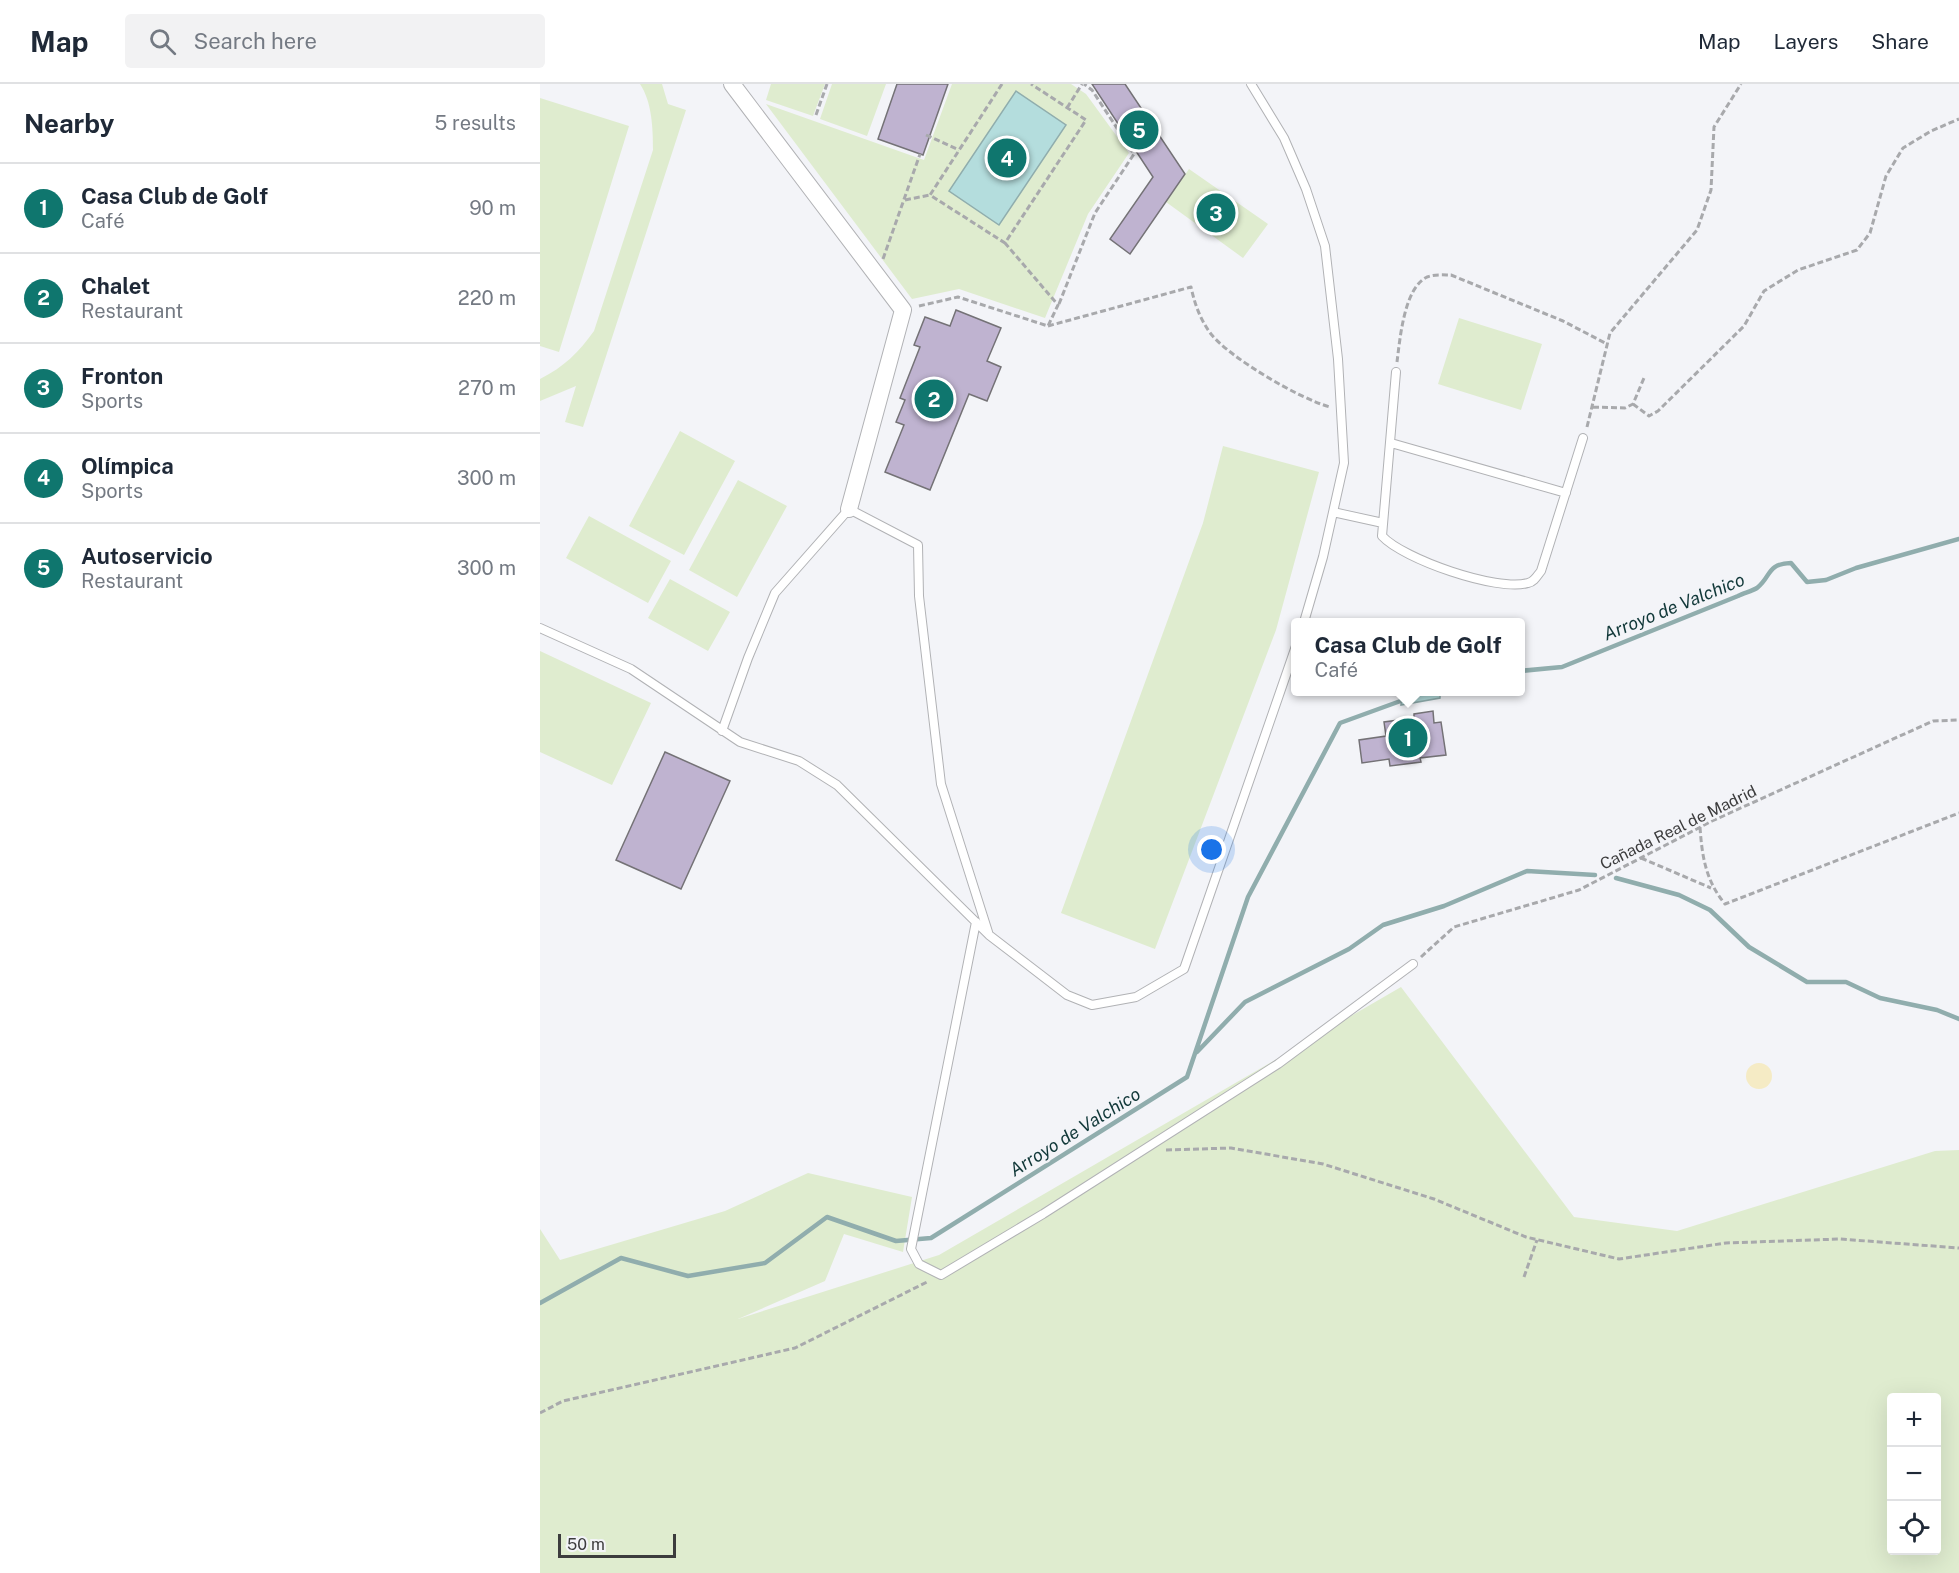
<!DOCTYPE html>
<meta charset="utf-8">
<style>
body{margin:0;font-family:"Public Sans",sans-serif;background:#f2f2f3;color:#1f2937}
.controls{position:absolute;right:18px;bottom:18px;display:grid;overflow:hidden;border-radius:6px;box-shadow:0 6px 24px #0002}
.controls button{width:54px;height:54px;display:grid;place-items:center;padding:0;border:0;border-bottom:2px solid #e0e1e3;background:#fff;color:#1f2937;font:30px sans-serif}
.scale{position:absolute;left:18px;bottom:15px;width:118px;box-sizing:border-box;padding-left:6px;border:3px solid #3c3c3d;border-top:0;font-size:16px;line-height:21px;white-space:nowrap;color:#3c3c3d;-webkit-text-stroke:4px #f3f4f8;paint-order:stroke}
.you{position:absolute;left:672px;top:766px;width:21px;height:21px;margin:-15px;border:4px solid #fff;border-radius:50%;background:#1a73e8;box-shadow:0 0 0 9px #1a73e833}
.badge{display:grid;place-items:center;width:39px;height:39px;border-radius:50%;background:#0f766e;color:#fff;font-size:20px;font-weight:700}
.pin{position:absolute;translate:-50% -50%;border:3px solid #fff;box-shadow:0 2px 6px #0006}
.popup{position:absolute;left:751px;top:534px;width:234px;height:78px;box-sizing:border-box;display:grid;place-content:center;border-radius:6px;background:#fff;filter:drop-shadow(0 2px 4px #0005);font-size:20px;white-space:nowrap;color:#747a83}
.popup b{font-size:22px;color:#1f2937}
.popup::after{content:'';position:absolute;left:50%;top:100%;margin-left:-12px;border:12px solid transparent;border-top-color:#fff}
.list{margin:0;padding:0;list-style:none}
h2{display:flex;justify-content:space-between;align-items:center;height:78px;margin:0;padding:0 24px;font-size:26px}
h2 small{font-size:20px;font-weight:400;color:#747a83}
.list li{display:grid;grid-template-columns:39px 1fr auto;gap:18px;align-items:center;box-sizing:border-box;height:90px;padding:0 24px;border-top:2px solid #e0e1e3}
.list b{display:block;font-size:22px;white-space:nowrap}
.list p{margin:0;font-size:20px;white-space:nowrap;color:#747a83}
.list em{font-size:20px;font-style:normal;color:#747a83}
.icon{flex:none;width:33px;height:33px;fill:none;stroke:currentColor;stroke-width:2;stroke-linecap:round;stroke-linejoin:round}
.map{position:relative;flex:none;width:1419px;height:1489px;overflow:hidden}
header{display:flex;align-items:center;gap:36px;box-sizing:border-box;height:84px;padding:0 30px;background:#fff;border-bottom:2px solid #e0e1e3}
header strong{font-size:28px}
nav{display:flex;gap:33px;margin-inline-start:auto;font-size:21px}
.search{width:420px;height:54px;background:#f2f2f3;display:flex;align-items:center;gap:15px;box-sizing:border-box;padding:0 21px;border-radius:6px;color:#747a83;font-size:22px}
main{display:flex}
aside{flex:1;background:#fff}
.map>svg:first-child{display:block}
</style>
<header>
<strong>Map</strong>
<div class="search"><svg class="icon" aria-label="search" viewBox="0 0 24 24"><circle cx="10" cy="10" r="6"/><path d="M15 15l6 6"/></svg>Search here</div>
<nav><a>Map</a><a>Layers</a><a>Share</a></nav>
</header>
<main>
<aside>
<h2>Nearby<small>5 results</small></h2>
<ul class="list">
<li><span class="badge">1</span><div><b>Casa Club de Golf</b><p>Café</p></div><em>90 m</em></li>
<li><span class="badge">2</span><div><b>Chalet</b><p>Restaurant</p></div><em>220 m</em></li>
<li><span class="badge">3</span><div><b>Fronton</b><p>Sports</p></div><em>270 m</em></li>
<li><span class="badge">4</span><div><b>Olímpica</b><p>Sports</p></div><em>300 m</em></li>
<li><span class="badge">5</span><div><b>Autoservicio</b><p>Restaurant</p></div><em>300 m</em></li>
</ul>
</aside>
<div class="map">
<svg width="1419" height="1489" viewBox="0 0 1419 1489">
<rect width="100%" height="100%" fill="#f3f4f8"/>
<path fill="#dfeccf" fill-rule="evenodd" d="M 100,0 L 122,0 L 128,20 L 146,26 L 43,343 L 25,338 L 36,302 L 0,317 L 0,295 C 24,283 39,268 54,247 L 113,66 C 113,44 112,18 100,0 Z
M 231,0 L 285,0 L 273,32 L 226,16 Z
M 292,0 L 346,0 L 327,52 L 280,35 Z
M 412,0 L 531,0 L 546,10 L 589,69 L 548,130 L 505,234 L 419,205 L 372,215 L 226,20 L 384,76 Z
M 0,14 L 89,42 L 19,268 L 0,262 Z
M 649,85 L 728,140 L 703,174 L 626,118 Z
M 919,234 L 1002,260 L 981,326 L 898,300 Z
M 140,347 L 195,377 L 144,471 L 89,442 Z
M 683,362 L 779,388 L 736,546 L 615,865 L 521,829 L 663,439 Z
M 198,396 L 247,422 L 197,513 L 149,486 Z
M 49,432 L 131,477 L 108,519 L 26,474 Z
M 130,495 L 190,528 L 168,567 L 108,534 Z
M 0,567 L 111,619 L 72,701 L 0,668 Z
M 861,903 L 1034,1133 L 1137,1147 L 1395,1067 L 1419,1066 L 1419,1489 L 0,1489 L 0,1145 L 20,1176 L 185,1127 L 268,1089 L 372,1113 L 363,1168 L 304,1150 L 285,1197 L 198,1235 L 399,1171 ZM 1352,1314 L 1396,1314 L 1396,1466 L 1352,1466 Z"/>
<path fill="#f5ebc5" d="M1206 992a13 13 0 1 1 26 0a13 13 0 1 1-26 0Z"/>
<path fill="#b4dddd" stroke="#90adad" stroke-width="1.5" d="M 476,7 L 526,41 L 459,141 L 409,107 Z
M 862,608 L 900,608 L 900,614 L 861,621 Z"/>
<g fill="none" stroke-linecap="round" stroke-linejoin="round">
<path stroke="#90adad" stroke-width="4.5" d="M 980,587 L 1022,583 L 1198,512 C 1204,509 1212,507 1217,504 C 1232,492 1226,480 1251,479 L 1267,498 L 1286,496 L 1316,484 L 1419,455
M 1076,794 L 1139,811 L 1170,826 L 1209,863 L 1267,898 L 1306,898 L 1340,914 L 1397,926 L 1419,935
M 657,968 L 705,918 L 809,865 L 843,841 L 904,822 L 987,787 L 1055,791
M 0,1219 L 81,1174 L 148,1192 L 225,1179 L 287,1133 L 356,1157 L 391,1154 L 647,993 L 708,813 L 800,639 L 866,615"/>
</g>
<path fill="#bfb3d0" stroke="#747276" stroke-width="1.5" d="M 357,0 L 408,0 L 383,71 L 338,55 Z
M 552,0 L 585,0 L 645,90 L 590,170 L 570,155 L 613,93 Z
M 416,226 L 461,244 L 447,277 L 461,283 L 447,317 L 429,310 L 390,406 L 345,388 L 364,341 L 356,338 L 365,316 L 360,314 L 380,263 L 374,261 L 385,233 L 410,242 Z
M 893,627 L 894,639 L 901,638 L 906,671 L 880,674 L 881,678 L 850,682 L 849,675 L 822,679 L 819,656 L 846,652 L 844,638 L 874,634 L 874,630 Z
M 125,668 L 190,697 L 141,805 L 76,776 Z"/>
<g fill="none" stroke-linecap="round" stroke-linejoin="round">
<defs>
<path id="service" d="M 711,0 L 744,54 L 766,105 L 785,162 L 798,275 L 804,379 L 783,473 L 764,538
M 856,288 L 842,452 C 863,475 957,508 988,499 C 994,498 997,492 1001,487 L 1043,354
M 851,359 L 1026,409
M 793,428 L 843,439
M 0,544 L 91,585 L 200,658 L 259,677 L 297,701 L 449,851 L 527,911 L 552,921 L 596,913 L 644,885 L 756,562
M 182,647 L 208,574 L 235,509 L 309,425 L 378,461 L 379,512 L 401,700 L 448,848
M 436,838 L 371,1165 L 379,1180 L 401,1191 L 503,1130 L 738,980 L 873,880"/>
<path id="minor" d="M 192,0 L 363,226 L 309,425"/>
</defs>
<use href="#service" stroke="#b1b2b5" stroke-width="10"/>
<use href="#minor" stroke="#b1b2b5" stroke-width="18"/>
<path stroke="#a8a9ac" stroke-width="3" stroke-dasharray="6 3" stroke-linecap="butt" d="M 462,0 L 390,111 L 465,159 L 546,36 L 491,0
M 527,24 L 542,0
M 276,31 L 287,0
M 386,51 L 419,66
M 365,116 L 390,111
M 343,175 L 380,70
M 519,220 L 555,129 L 594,70 L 552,6 L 544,0
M 379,222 L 418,213 L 508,242 L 518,221 L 465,159
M 508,242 L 651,203 C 655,221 660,235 671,250 C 690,274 760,315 790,323
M 857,278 C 860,255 864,204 887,193 C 895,190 904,191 911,191 L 1023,237 L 1067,260
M 1093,320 L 1109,332 L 1118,327 L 1204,242 L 1224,207 L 1258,186 L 1317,166 L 1330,149 L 1346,92 L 1363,64 L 1391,47 L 1419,35
M 1053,323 L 1085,324 L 1093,320 L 1104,294
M 1047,343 L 1070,249 L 1157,146 L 1171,106 L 1174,43 L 1201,0
M 1160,743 C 1162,773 1166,797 1185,820 L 1419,729
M 1101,774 L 1171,804
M 881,873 L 914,843 L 1039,806 L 1172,737 L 1393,637 L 1419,636
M 626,1066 L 691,1064 L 783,1080 L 894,1115 L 986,1153 L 1079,1175 L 1186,1159 L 1300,1155 L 1419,1164
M 984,1193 L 997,1156
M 0,1329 L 23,1317 L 255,1264 L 389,1197"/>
<use href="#service" stroke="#fff" stroke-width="8"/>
<use href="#minor" stroke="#fff" stroke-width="16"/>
</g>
<g text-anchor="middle" stroke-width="5" stroke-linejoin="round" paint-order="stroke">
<g font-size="16" fill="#3c3c3d" stroke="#f3f4f8">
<text transform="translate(1138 743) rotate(-26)" y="6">Cañada Real de Madrid</text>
</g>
<g font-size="18" font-style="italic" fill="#113839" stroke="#f3f4f8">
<text transform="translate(1134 523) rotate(-22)" y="6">Arroyo de Valchico</text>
<text transform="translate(535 1048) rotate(-32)" y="6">Arroyo de Valchico</text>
</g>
</g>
</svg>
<div class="controls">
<button>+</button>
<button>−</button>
<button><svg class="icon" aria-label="locate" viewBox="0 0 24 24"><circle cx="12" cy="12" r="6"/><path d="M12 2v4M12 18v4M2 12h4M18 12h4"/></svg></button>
</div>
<div class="scale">50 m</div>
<div class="you"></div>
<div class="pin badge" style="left:868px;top:654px">1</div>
<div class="popup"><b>Casa Club de Golf</b>Café</div>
<div class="pin badge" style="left:394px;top:315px">2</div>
<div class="pin badge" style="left:676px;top:129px">3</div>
<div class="pin badge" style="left:467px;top:74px">4</div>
<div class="pin badge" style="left:599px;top:46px">5</div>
</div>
</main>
